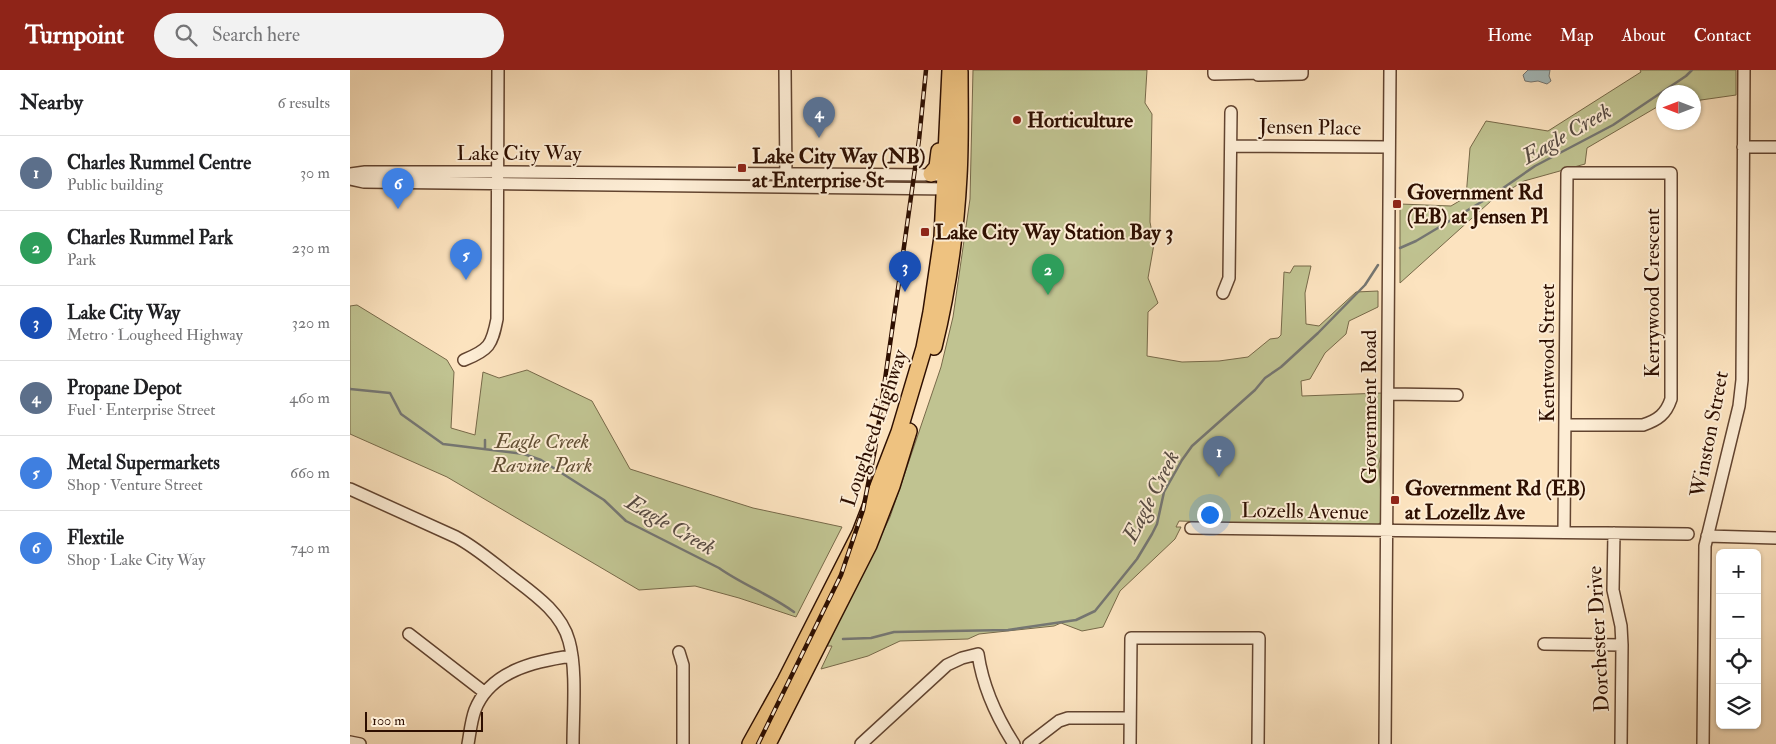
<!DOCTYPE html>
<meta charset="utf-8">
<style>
body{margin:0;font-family:"IM FELL Double Pica",serif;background:#f2f2f2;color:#202124}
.controls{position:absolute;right:15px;bottom:15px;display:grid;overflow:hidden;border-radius:8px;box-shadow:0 1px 4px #0004}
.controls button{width:45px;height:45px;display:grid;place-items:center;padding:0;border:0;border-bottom:1px solid #e0e0e0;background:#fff;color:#202124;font:25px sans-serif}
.compass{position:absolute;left:1306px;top:15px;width:45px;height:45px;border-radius:50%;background:#fff;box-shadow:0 1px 4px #0004;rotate:270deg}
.scale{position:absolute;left:15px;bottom:12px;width:118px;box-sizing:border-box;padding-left:5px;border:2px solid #2e0f01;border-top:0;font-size:14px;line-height:18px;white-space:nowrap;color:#2e0f01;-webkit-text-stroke:4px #fdedd5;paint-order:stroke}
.you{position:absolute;left:859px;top:444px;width:18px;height:18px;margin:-12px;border:4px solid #fff;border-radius:50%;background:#1a73e8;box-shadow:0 0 0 8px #1a73e833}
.badge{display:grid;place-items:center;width:32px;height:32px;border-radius:50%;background:#8f2418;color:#fff;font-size:16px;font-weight:700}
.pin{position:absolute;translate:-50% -41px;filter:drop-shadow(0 1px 2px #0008)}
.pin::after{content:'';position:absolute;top:26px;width:18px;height:15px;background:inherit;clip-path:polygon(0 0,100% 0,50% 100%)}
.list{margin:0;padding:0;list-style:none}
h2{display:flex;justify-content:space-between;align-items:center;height:65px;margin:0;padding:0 20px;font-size:21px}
h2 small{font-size:16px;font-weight:400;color:#757577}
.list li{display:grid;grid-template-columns:32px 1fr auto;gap:15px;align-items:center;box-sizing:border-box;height:75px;padding:0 20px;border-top:1px solid #e0e0e0}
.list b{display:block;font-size:19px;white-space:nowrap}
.list p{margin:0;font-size:16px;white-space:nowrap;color:#757577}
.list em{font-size:16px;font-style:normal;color:#757577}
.icon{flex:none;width:28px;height:28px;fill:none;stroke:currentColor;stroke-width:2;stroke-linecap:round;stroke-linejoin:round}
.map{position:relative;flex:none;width:1426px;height:674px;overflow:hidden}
header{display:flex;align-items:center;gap:30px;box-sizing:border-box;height:70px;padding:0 25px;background:#8f2418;color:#fff}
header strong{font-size:24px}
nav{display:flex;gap:28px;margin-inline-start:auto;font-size:18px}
.search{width:350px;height:45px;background:#f2f2f2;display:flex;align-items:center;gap:12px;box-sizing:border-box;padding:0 18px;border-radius:28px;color:#757577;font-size:19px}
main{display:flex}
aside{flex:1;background:#fff}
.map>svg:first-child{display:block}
</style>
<header>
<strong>Turnpoint</strong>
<div class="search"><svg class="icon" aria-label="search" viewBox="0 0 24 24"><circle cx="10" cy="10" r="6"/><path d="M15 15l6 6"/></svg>Search here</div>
<nav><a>Home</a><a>Map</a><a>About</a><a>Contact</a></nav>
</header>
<main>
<aside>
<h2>Nearby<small>6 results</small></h2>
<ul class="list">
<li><span class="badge" style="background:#5c6f8a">1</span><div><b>Charles Rummel Centre</b><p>Public building</p></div><em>30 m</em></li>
<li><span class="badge" style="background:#2e9e5b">2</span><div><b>Charles Rummel Park</b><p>Park</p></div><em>230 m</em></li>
<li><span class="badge" style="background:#1a4fb4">3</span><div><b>Lake City Way</b><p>Metro · Lougheed Highway</p></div><em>320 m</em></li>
<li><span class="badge" style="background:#5c6f8a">4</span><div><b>Propane Depot</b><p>Fuel · Enterprise Street</p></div><em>460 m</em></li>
<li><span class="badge" style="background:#3f7fe0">5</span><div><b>Metal Supermarkets</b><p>Shop · Venture Street</p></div><em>660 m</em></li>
<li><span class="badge" style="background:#3f7fe0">6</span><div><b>Flextile</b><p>Shop · Lake City Way</p></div><em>740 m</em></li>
</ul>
</aside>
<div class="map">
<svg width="1426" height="674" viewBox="0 0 1426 674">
<rect width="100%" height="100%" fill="#fce3bf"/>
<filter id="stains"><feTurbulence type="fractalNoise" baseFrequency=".004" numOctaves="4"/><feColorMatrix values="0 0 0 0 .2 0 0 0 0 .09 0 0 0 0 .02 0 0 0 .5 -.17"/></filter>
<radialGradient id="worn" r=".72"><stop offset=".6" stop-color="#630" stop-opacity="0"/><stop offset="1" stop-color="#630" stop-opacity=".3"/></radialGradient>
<path fill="#c0c391" stroke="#776949" d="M 623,0 L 797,0 L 795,33 L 802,44 L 800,152 L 804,174 L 798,208 L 808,233 L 798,242 L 797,286 L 832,292 L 869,291 L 898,287 L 920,269 L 928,268 L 931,265 L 934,202 L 940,203 L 944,196 L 961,196 L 955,223 L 956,254 L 969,256 L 1006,222 L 1028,221 L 1028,237 L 999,251 L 996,264 L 975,283 L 960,309 L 951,311 L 952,326 L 1032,323 L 1032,379 L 1029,394 L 1031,428 L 1031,452 L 1025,457 L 829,451 L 826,457 L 831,457 L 825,469 L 770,521 L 753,557 L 732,561 L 711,553 L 704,556 L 629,564 L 618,569 L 550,571 L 518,586 L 471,599 L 482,576 L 477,576 L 540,447 L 591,297 L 603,247 L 620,129 Z
M 1290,0 L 1386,0 L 1386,25 L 1344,31 L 1344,22 L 1314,22 L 1313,36 L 1307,37 L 1237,78 L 1235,94 L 1174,111 L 1141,131 L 1050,213 L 1050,134 L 1101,136 L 1116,127 L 1120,78 L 1136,51 L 1198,61 L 1291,2 Z
M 7,235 L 97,290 L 104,302 L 101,358 L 125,365 L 133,302 L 149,308 L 177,300 L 242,331 L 280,399 L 403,438 L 492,457 L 446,547 L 389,528 L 345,516 L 289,520 L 97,407 L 0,364 L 0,236 Z"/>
<path fill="#a4bbbd" stroke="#757672" d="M 1178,0 L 1200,0 L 1199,6 L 1201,11 L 1197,14 L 1188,11 L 1181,12 L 1175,11 L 1173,5 Z"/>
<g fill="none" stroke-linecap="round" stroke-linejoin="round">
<path stroke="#757672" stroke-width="2.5" d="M 1050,178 L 1066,171 L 1143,125 L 1185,96 L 1263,55 L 1336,6 L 1342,0
M 0,319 L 40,323 L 51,344 L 93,374 L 174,384 L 191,390 L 254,430 L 276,451 L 369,498 C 393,515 421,525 444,542
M 135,379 L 135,370
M 493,569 L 521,568 L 544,562 L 658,560 L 726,550 L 745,541 L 787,489 L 802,464 L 807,454 L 814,422 L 832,390 L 842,376 L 905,320 L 915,308 L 931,297 L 968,263 L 1015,215 L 1028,195"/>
<defs>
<path id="minor" d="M 435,0 L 436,111
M 864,0 L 864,4 L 908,3 L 908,5 L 952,4 L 952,0
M 881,76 L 1039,77
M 1393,77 L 1426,77
M 0,104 L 15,102 L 148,102 L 588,105
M 0,109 L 14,112 L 600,119
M 873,223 L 879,208 L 881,42
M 114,290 C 139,280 142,275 147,249 L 148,0
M 1038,324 L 1107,325
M 0,419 L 106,467 C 125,477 141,491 158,504 C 181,522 211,541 219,571 C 227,599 223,644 223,674
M 841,458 L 1338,464
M 1214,462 L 1217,103 L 1321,103 L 1321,329 C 1316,344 1308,350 1293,355 L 1215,355
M 1264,463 L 1263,520 L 1271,556 L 1272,575 L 1271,674
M 1357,466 L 1426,468
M 59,564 L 134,622
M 1194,574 L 1272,575
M 329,582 L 333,595 L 333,674
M 0,672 L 10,674
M 118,674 C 120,663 121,651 125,640 C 140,601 185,591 222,586
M 511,674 L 597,595 L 612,588 L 628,584 C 633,618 646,646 664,674
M 679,674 L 709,651 L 718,648 L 780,648
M 780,674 L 781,568 L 909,568 L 908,674
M 1035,674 L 1040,0
M 1353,674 L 1355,476 L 1389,336 L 1392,310 L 1394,0"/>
<path id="major" d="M 581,104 L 587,97 L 589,81
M 584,277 C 598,221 606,163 609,106 C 611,71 610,37 610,2
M 400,674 L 435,611 L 510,463 L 549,362 L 574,278 L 581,242 L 592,167 L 600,0
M 418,674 L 519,475 L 542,416 L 559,361"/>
</defs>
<use href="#minor" stroke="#624430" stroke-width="14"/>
<use href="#major" stroke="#2e0f01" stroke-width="18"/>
<use href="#minor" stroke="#fdedd5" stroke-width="11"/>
<use href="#major" stroke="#eec280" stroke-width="15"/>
<defs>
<path id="rail" d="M 408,674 L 491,505 L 513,440 L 525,379 L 551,198 L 569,70 L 576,0"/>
</defs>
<use href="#rail" stroke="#2e0f01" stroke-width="4.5"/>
<use href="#rail" stroke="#fdedd5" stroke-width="2.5" stroke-dasharray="8" stroke-linecap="butt"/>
</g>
<g fill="#8f2418" stroke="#fdedd5" stroke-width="2">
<circle cx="667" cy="50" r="5"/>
<rect x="387" y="93" width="10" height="10" rx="2.5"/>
<rect x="1042" y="129" width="10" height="10" rx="2.5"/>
<rect x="570" y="157" width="10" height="10" rx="2.5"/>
<rect x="1040" y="425" width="10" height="10" rx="2.5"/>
</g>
<g text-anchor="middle" stroke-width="4" stroke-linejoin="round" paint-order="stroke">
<g font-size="21" font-weight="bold" fill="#2e0f01" stroke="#fdedd5" text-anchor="start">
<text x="677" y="57">Horticulture</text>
<text x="402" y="93">Lake City Way (NB)<tspan x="402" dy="24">at Enterprise St</tspan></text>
<text x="1057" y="129">Government Rd<tspan x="1057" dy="24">(EB) at Jensen Pl</tspan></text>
<text x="585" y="169">Lake City Way Station Bay 3</text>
<text x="1055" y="425">Government Rd (EB)<tspan x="1055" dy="24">at Lozellz Ave</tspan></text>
</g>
<g font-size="21" fill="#2e0f01" stroke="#fdedd5">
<text transform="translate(960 57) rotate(1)" y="7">Jensen Place</text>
<text x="169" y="90">Lake City Way</text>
<text transform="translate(1302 223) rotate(-90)" y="7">Kerrywood Crescent</text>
<text transform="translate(1197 283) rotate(-90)" y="7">Kentwood Street</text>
<text transform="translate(1019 337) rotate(-90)" y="7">Government Road</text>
<text transform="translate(524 358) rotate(-71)" y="7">Lougheed Highway</text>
<text transform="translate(1359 364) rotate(-79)" y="7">Winston Street</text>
<text transform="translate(955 441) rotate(1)" y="7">Lozells Avenue</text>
<text transform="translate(1248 569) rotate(-93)" y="7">Dorchester Drive</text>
</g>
<g font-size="21" font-style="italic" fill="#614e33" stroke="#fdedd5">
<text x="192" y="378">Eagle Creek<tspan x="192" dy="24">Ravine Park</tspan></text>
</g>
<g font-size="22" font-style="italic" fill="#574b43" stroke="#fdedd5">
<text transform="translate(1216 63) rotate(-30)" y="8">Eagle Creek</text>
<text transform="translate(800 426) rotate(-63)" y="8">Eagle Creek</text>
<text transform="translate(321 454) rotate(30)" y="8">Eagle Creek</text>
</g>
</g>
<rect width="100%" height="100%" filter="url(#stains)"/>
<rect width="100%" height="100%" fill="url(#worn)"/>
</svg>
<div class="controls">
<button>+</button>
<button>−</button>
<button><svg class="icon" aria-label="locate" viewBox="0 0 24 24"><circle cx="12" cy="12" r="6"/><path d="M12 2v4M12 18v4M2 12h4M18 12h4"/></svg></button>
<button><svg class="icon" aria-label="layers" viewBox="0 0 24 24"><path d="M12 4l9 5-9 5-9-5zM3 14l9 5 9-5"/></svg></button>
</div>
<svg class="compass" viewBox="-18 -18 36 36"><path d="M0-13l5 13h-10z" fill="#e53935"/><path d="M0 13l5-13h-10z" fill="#757577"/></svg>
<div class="scale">100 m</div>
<div class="you"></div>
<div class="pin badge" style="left:869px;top:407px;background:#5c6f8a">1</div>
<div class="pin badge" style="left:698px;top:225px;background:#2e9e5b">2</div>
<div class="pin badge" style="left:555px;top:222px;background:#1a4fb4">3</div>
<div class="pin badge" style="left:469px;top:68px;background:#5c6f8a">4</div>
<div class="pin badge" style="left:116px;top:210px;background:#3f7fe0">5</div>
<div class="pin badge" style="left:48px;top:139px;background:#3f7fe0">6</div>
</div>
</main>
